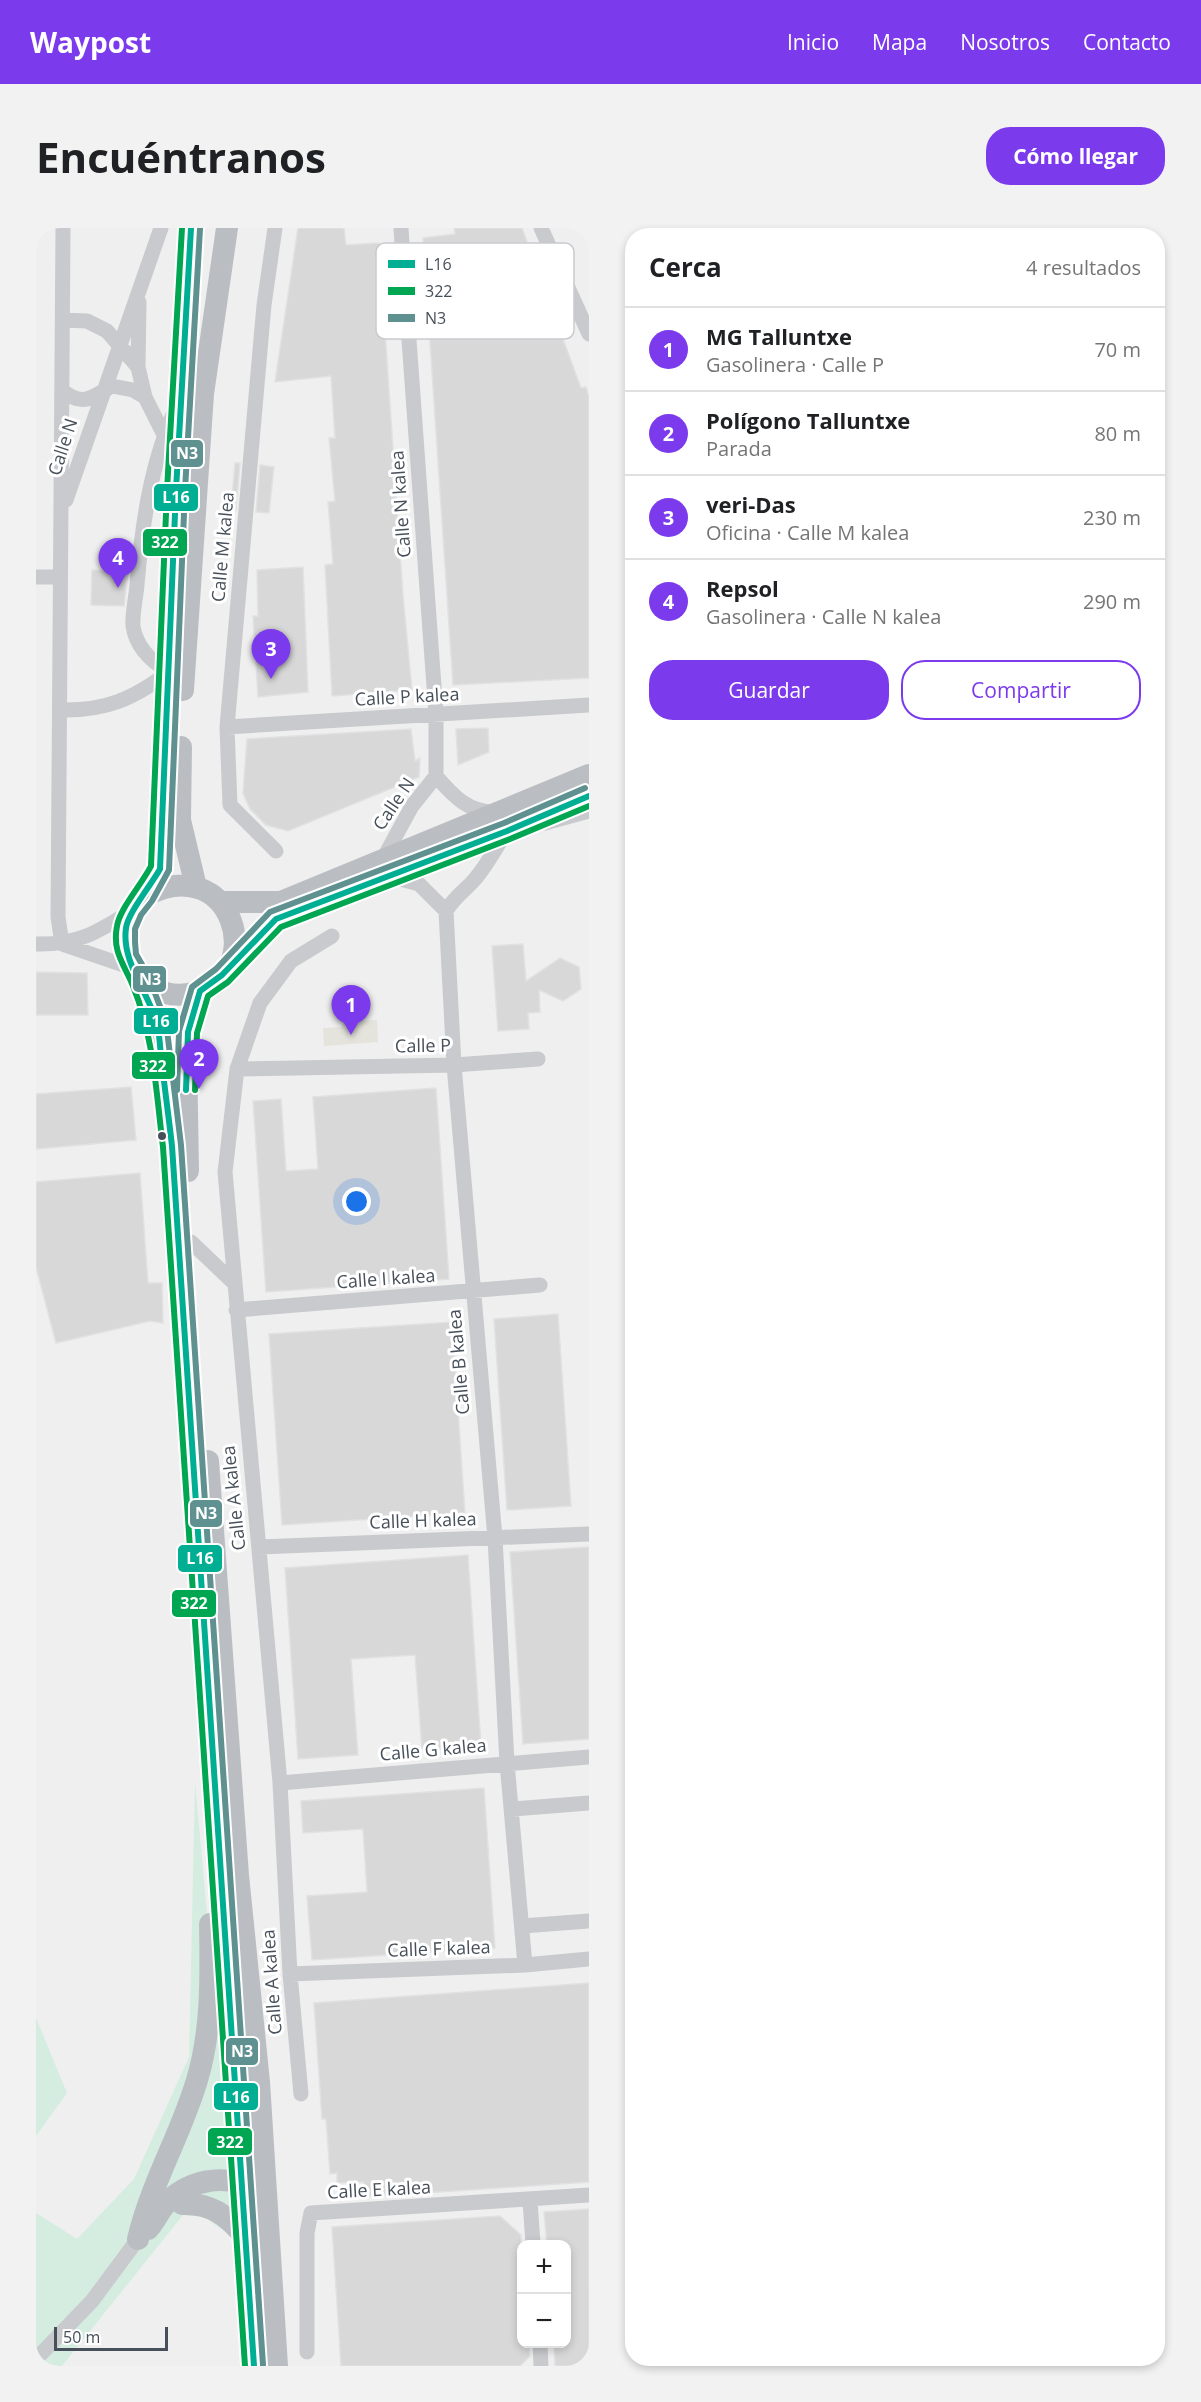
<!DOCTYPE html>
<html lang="es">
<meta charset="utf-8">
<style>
body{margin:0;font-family:"Open Sans",sans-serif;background:#f2f2f2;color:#202124}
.controls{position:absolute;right:18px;bottom:18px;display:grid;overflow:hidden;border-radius:12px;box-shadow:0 3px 9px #0003}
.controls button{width:54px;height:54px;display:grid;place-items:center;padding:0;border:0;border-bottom:2px solid #e0e0e0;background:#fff;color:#202124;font:30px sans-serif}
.scale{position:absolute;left:18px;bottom:15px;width:114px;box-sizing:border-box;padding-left:6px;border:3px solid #47505a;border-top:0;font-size:16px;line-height:21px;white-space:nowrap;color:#47505a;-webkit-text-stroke:4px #fff;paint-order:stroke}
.you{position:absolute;left:321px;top:974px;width:21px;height:21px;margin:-15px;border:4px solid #fff;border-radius:50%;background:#1a73e8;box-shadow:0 0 0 9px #1a73e833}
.badge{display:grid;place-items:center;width:39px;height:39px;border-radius:50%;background:#7c3aed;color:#fff;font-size:20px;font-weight:700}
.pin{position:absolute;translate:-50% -50px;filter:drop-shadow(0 2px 3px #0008)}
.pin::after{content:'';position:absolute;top:32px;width:21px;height:18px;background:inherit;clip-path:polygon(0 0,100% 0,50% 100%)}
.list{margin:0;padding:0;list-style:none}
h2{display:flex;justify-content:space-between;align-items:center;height:78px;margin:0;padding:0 24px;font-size:26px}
h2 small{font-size:20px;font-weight:400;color:#757577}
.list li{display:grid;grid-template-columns:39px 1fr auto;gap:18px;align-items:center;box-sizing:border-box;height:84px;padding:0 24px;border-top:2px solid #e0e0e0}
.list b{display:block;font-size:22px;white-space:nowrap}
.list p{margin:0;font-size:20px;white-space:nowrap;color:#757577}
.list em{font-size:20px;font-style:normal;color:#757577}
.actions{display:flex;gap:12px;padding:18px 24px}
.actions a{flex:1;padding:14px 0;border:2px solid #7c3aed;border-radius:24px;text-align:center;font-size:21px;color:#7c3aed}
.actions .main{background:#7c3aed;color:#fff}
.map{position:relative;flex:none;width:553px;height:2138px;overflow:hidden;border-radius:24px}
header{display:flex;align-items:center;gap:36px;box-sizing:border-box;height:84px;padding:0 30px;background:#7c3aed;color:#fff}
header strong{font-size:28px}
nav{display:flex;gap:33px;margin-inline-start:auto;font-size:21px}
.intro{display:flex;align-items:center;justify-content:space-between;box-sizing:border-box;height:144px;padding:0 36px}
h1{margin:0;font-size:42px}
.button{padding:15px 27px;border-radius:24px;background:#7c3aed;color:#fff;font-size:21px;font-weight:700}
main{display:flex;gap:36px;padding:0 36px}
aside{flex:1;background:#fff;border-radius:24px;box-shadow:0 3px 9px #0003}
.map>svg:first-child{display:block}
</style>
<header>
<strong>Waypost</strong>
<nav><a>Inicio</a><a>Mapa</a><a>Nosotros</a><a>Contacto</a></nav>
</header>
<div class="intro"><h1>Encuéntranos</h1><a class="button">Cómo llegar</a></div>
<main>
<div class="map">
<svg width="553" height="2138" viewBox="0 0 553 2138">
<rect width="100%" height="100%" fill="#efefef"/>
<path fill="#e4e3dc" d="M 341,792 L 342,814 L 288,818 L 287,800 L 306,799 L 306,794 Z"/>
<path fill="#d5ede0" d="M 159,1553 L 194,1941 L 197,2009 L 168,1989 L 147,1987 L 26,2138 L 0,2138 L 0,1985 L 41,2011 L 98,1951 L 153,1829 Z
M 0,1790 L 31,1865 L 0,1908 Z"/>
<path fill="#d8d8d9" stroke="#e0e1e2" stroke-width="1.5" d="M 262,0 L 308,0 L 310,17 L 343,15 L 367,367 L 376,462 L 296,468 L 289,337 L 297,336 L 292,274 L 299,273 L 293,210 L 299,210 L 295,148 L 239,154 Z
M 418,0 L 486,0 L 545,160 L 550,159 L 553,169 L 553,450 L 417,457 L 387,10 L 419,6 Z
M 199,235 L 204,235 L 200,282 L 195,281 Z
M 224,237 L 238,239 L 233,285 L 220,284 Z
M 267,339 L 272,464 L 222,469 L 217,388 L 222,388 L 221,342 Z
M 56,342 L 92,343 L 88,378 L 55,377 Z
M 452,500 L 453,524 L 422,537 L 420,501 Z
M 375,501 L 379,533 L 384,530 L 383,549 L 252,603 L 230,597 L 214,581 L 207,565 L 211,511 Z
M 487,716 L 490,753 L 524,730 L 543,739 L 545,761 L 527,773 L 503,762 L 504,784 L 492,785 L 493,801 L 462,803 L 456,718 Z
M 0,744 L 51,745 L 52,787 L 0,787 Z
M 95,859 L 100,912 L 0,921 L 0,866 Z
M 400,860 L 413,1051 L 230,1064 L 217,873 L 245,871 L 250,943 L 282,941 L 277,869 Z
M 104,945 L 112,1055 L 126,1055 L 127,1095 L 114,1093 L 20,1115 L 0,1039 L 0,954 Z
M 522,1086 L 535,1278 L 471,1282 L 458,1091 Z
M 416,1094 L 429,1285 L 246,1297 L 233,1106 Z
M 553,1319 L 553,1511 L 487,1516 L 474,1324 Z
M 432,1327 L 445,1518 L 386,1522 L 379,1427 L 315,1431 L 322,1527 L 262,1531 L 249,1340 Z
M 448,1560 L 459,1720 L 276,1732 L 271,1668 L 331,1664 L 327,1601 L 267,1605 L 265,1573 Z
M 553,1755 L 553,1954 L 329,1969 L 328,1954 L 301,1955 L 301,1945 L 294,1946 L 290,1891 L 286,1891 L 278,1775 Z
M 553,1981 L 553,2138 L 519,2138 L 518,2115 L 531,2115 L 531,2016 L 511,2016 L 508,1984 Z
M 464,1988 L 485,2007 L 486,2115 L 493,2115 L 494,2128 L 484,2138 L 305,2138 L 296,1999 Z"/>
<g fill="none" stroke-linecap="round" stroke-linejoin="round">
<path stroke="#c9cacd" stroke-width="15" d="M 239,0 L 228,77 L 191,499 L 194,577 L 240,623
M 505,0 L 553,106
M 365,1 L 400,486 L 400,548
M 27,92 L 51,93 L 71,103 L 102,139 L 109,169 L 127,205
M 102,139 L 103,74
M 26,162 C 47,180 56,169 76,158 L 97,162 L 109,169
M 30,272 L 125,0
M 0,349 L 24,349
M 24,482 C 70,483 97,471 133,444 C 116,434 100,419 97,398 C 96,385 100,370 101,357 C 106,297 115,232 141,178
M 191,499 L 553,477
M 509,595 L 553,583
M 347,631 L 376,578 L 400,548 C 417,568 433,585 460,584
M 353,648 L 383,656 L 410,683 C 421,666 428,664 439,651 C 452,636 460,619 471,603
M 410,683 L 418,837 L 459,1310 L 471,1535 L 489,1737
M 0,716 C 42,717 62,704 97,682
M 26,716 L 22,689 L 27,0
M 26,716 L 96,740
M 201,841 L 418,837 L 502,831
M 155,1014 L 197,1054
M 200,1082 L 504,1057
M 223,1319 L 553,1306
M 244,1555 L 553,1529
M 477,1581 L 553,1575
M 486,1698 L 553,1693
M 254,1746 L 489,1737 L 553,1731
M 265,1866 L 254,1746 L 244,1555 L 189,944 L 201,841 L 224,775 L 255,733 L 296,708
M 494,1973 L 497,2016
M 504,2116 L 505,2138
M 271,2124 L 271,2005 L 275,1985 L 553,1967
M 0,2131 L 56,2073 L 102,2011"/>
<path stroke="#babec3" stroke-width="22" d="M 147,462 L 167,166 L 191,0
M 145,519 L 144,592 L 160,659
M 109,668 C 197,621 233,747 158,765 C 117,775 83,741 90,699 C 92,687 102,679 109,669 C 115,660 119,650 124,641 L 140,262 L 155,0
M 184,674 L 245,674 L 553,547
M 194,736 L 240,691 L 471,603 L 553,568
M 104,751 L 121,796 L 126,824 L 136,918 L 218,2138
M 152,943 L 150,824 L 152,804 L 164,763
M 172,1233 L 202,1647 L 223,1854 L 241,2138
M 146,1976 C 175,1975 191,1987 209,2009
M 112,2001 C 119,1994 122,1985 128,1978 C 147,1954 191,1942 216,1963
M 102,2011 C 115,1956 145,1906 161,1852 C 176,1803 175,1747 174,1696"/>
<defs>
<path id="bus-1" d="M 155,0 L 140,262 L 124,641 C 115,657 92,685 90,700 C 85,733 112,764 121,795 C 124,808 124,823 126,836 C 129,863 133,891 136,918 L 218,2138
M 150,862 L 152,804 L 164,763 L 186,747 L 240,691 L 471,603 L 553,568"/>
<path id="bus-2" d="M 146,0 L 131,262 L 115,638 C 106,656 84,680 81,698 C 76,724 88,736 97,758 C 118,809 120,864 127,919 L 209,2138
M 159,862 L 161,805 L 172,768 L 192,754 L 245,699 L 474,611 L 553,578"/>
<path id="bus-3" d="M 164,1 L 149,262 L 133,642 L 116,673 L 105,687 L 99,701 L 99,714 L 100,726 L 112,747 L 130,794 L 145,917 L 227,2137
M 141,862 L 143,803 L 156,759 L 180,741 L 234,684 L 468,595 L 549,560"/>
</defs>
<use href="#bus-1" stroke="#fff" stroke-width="10"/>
<use href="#bus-2" stroke="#fff" stroke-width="10"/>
<use href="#bus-3" stroke="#fff" stroke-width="10"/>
<use href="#bus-1" stroke="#00af93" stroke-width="6"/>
<use href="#bus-2" stroke="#00a651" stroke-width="6"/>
<use href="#bus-3" stroke="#609191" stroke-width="6"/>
</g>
<circle fill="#47505a" stroke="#fff" stroke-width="2" cx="126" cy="908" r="5"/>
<g text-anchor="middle" stroke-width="6" stroke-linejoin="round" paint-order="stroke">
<g font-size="18" fill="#47505a" stroke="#fff">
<text transform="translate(27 219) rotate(-72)" y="6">Calle N</text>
<text transform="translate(365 276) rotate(-94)" y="6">Calle N kalea</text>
<text transform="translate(187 319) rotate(-85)" y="6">Calle M kalea</text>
<text transform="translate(371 469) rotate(-3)" y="6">Calle P kalea</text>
<text transform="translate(358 576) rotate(-56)" y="6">Calle N</text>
<text transform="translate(387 818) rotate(-1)" y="6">Calle P</text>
<text transform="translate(350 1051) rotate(-4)" y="6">Calle I kalea</text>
<text transform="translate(423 1134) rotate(-95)" y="6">Calle B kalea</text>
<text transform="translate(198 1270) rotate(-96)" y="6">Calle A kalea</text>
<text transform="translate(387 1293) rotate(-2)" y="6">Calle H kalea</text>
<text transform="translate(397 1522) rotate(-5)" y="6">Calle G kalea</text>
<text transform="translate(403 1721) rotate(-2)" y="6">Calle F kalea</text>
<text transform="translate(236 1754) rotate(-94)" y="6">Calle A kalea</text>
<text transform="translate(343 1962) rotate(-3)" y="6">Calle E kalea</text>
</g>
</g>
<rect x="340" y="15" width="198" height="96" rx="9" fill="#fff" stroke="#c8cace" stroke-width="1.5"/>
<rect x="352" y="32" width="27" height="8" fill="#00af93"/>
<rect x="352" y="59" width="27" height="8" fill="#00a651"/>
<rect x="352" y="86" width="27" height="8" fill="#609191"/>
<g font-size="16" fill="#47505a">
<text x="389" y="42">L16</text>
<text x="389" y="69">322</text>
<text x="389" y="96">N3</text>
</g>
<g stroke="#fff" stroke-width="2">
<rect x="134" y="211" width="34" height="29" rx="6" fill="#609191"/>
<rect x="117" y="255" width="46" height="29" rx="6" fill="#00af93"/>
<rect x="106" y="300" width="46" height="29" rx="6" fill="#00a651"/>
<rect x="96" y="737" width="35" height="28" rx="6" fill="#609191"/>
<rect x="97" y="779" width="46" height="28" rx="6" fill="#00af93"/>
<rect x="95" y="823" width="45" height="29" rx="6" fill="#00a651"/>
<rect x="153" y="1271" width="34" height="29" rx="6" fill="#609191"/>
<rect x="141" y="1316" width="46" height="29" rx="6" fill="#00af93"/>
<rect x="135" y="1361" width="46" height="29" rx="6" fill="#00a651"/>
<rect x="189" y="1809" width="34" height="29" rx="6" fill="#609191"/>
<rect x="177" y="1854" width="46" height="29" rx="6" fill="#00af93"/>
<rect x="171" y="1899" width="46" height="29" rx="6" fill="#00a651"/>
</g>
<g font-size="16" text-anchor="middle" font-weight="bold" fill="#fff">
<text x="151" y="231">N3</text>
<text x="140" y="275">L16</text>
<text x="129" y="320">322</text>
<text x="114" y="757">N3</text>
<text x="120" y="799">L16</text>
<text x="117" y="844">322</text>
<text x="170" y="1291">N3</text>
<text x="164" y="1336">L16</text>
<text x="158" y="1381">322</text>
<text x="206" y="1829">N3</text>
<text x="200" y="1875">L16</text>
<text x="194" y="1920">322</text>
</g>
</svg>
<div class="controls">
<button>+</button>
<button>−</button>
</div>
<div class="scale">50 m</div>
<div class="you"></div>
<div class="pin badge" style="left:315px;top:807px">1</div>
<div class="pin badge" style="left:163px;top:861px">2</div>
<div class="pin badge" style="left:235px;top:451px">3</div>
<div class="pin badge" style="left:82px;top:360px">4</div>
</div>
<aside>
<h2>Cerca<small>4 resultados</small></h2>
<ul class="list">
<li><span class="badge">1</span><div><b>MG Talluntxe</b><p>Gasolinera · Calle P</p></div><em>70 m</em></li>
<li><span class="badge">2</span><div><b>Polígono Talluntxe</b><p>Parada</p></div><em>80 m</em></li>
<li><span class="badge">3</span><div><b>veri-Das</b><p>Oficina · Calle M kalea</p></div><em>230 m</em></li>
<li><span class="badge">4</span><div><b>Repsol</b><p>Gasolinera · Calle N kalea</p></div><em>290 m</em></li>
</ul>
<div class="actions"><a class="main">Guardar</a><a>Compartir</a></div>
</aside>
</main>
